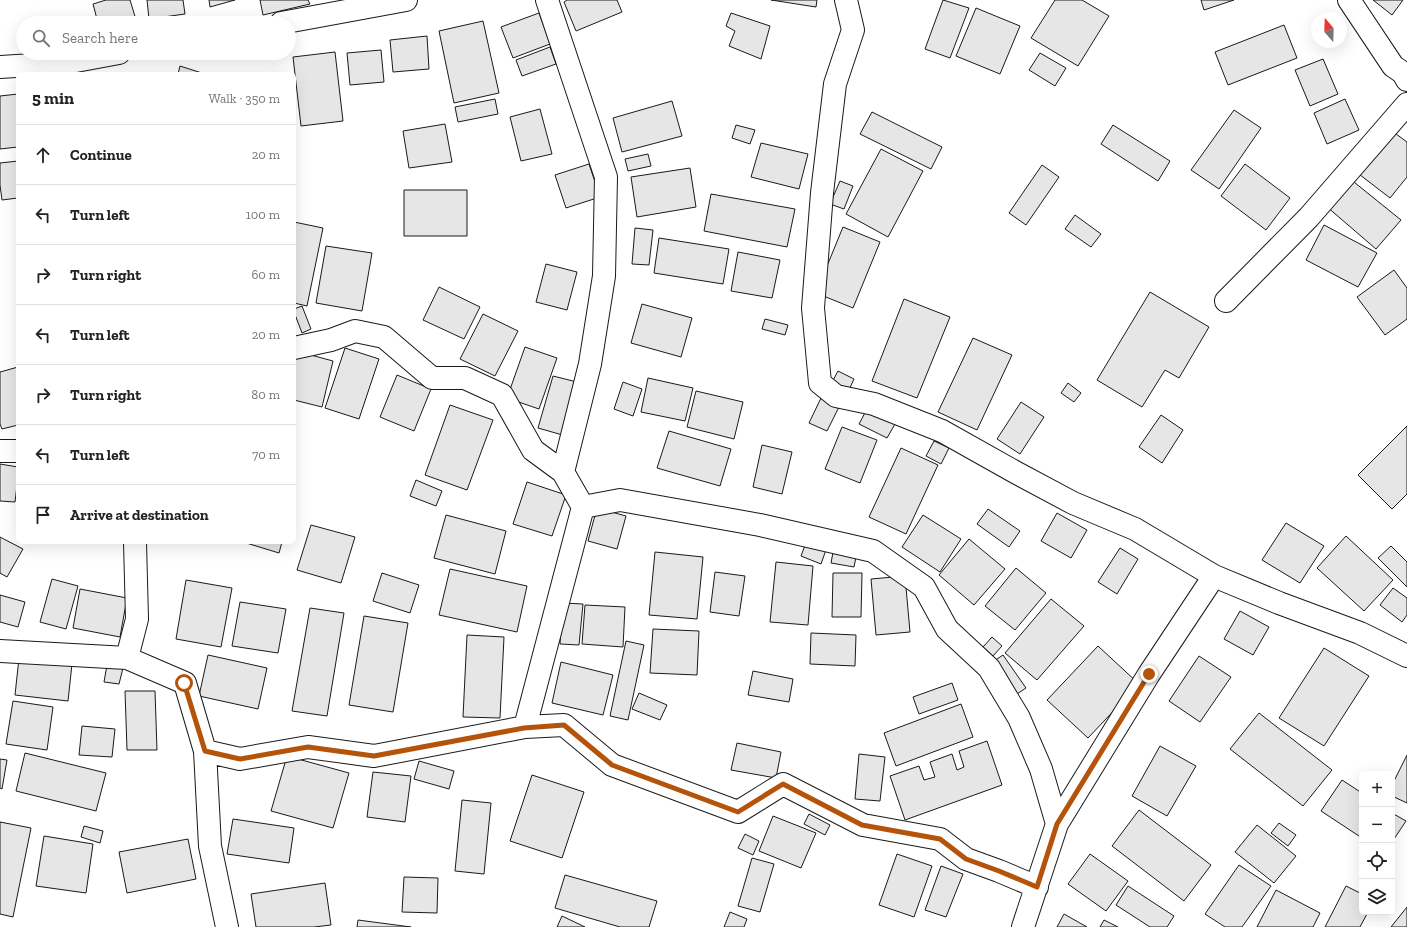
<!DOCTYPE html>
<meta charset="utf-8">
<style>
body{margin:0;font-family:"Zilla Slab",serif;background:#f6f6f6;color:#222}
.controls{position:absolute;right:12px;bottom:12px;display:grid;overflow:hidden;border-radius:6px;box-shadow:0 4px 16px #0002}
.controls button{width:36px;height:36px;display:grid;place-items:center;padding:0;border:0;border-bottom:1px solid #e0e0e0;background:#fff;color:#222;font:20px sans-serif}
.compass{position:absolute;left:1311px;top:12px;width:36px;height:36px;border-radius:50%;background:#fff;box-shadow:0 4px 16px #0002;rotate:341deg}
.stop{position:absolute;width:12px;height:12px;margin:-9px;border:3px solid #b45309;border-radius:50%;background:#fff}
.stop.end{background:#b45309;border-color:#fff;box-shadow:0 1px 4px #0008}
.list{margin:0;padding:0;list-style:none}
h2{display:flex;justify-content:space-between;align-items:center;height:52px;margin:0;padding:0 16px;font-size:17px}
h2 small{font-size:13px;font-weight:400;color:#767676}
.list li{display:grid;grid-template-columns:26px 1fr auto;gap:12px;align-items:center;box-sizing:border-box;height:60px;padding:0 16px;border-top:1px solid #e0e0e0}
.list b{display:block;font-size:15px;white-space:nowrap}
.list em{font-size:13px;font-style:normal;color:#767676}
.icon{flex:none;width:22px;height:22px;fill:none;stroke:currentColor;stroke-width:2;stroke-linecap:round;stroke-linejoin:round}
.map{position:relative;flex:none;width:1407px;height:927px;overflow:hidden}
.search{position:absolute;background:#fff;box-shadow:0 4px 16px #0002;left:16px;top:16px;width:280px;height:44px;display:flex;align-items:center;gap:10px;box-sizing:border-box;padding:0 14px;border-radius:22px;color:#767676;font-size:15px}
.panel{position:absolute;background:#fff;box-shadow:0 4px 16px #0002;left:16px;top:72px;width:280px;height:472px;border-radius:6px}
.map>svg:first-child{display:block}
</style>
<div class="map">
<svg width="1407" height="927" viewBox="0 0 1407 927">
<rect width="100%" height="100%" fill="#fff"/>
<path fill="#e6e6e6" stroke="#1a1a1a" d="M 106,0 L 130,0 L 137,23 L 98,23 L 93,4 Z
M 147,0 L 183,0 L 185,14 L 149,19 Z
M 209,0 L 235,0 L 210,7 Z
M 260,0 L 308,0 L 310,4 L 263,15 Z
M 567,0 L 617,0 L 622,12 L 576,31 L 564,2 Z
M 771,0 L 817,0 L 816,7 Z
M 943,0 L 969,8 L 950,58 L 925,49 Z
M 1055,0 L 1082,0 L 1109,16 L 1078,66 L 1031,38 Z
M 1201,0 L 1234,0 L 1204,10 Z
M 1373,0 L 1403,0 L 1392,15 Z
M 976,8 L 1020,26 L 1000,74 L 956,56 Z
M 539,13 L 550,44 L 513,58 L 501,27 Z
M 731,13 L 770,26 L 761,59 L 729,46 L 735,31 L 726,26 Z
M 483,21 L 499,93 L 454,103 L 439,31 Z
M 1284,25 L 1297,58 L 1228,85 L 1215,52 Z
M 427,36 L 429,69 L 393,72 L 390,40 Z
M 550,47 L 556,64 L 522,76 L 516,60 Z
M 381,50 L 384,82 L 350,85 L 347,53 Z
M 335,52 L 343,121 L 301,126 L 293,57 Z
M 1040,53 L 1066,68 L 1055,86 L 1029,70 Z
M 1323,59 L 1338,94 L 1310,106 L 1295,70 Z
M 180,66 L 205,74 L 178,74 Z
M 18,94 L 18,147 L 0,149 L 0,96 Z
M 495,99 L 498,114 L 458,122 L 455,107 Z
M 1345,99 L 1359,130 L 1327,144 L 1314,113 Z
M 672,101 L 682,136 L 622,152 L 613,118 Z
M 540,109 L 552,154 L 521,161 L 510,117 Z
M 1234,110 L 1261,128 L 1219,189 L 1191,170 Z
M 872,112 L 942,147 L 931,169 L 860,134 Z
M 445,124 L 452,162 L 409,168 L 403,131 Z
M 736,125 L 755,130 L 750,144 L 732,138 Z
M 1113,125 L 1170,161 L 1158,181 L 1101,144 Z
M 1388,128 L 1407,142 L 1407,177 L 1390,198 L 1355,171 Z
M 761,143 L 808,154 L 799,189 L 751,177 Z
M 881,149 L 923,171 L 888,237 L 846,214 Z
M 648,154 L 651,166 L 628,171 L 625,159 Z
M 18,161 L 18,198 L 2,200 L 0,185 L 0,163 Z
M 589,164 L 600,197 L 566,208 L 555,175 Z
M 1245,164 L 1290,198 L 1266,230 L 1221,196 Z
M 1042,165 L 1059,177 L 1026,225 L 1009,213 Z
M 690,168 L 696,207 L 637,217 L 631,177 Z
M 1349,178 L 1401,220 L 1376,249 L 1326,206 Z
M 840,181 L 853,186 L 844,209 L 830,204 Z
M 404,190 L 467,190 L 467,236 L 404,236 Z
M 711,194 L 795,209 L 787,247 L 704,231 Z
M 1075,215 L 1101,234 L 1091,247 L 1065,229 Z
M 294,222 L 323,228 L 307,306 L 294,303 Z
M 1324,225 L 1377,253 L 1358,287 L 1306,260 Z
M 843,227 L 880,242 L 853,308 L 816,293 Z
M 635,228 L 653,230 L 649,265 L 632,264 Z
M 659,238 L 729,249 L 723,284 L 654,273 Z
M 326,246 L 372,253 L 362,311 L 316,303 Z
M 738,252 L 780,260 L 772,298 L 731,291 Z
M 546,264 L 577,272 L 567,310 L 536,302 Z
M 1394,270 L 1407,288 L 1407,319 L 1385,335 L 1357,297 Z
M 439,287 L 480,307 L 464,339 L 423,320 Z
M 1150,292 L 1209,327 L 1179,378 L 1165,370 L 1142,407 L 1097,380 Z
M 904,299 L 950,317 L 917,398 L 872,381 Z
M 642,304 L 692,318 L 681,357 L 631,343 Z
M 302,306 L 311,329 L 302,333 L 294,312 L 294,309 Z
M 483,314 L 518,331 L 495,376 L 460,359 Z
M 765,319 L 788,325 L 785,335 L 762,329 Z
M 973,338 L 1012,355 L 977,430 L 938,412 Z
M 525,347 L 557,358 L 539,409 L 507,398 Z
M 345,348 L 379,359 L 359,419 L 325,408 Z
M 296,351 L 333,361 L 322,407 L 294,400 L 294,360 Z
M 18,367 L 18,425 L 2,429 L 0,424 L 0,372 Z
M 838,371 L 854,379 L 848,392 L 831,384 Z
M 397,375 L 431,389 L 414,431 L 380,417 Z
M 553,376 L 581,383 L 566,436 L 538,428 Z
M 648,378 L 693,388 L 685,421 L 641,412 Z
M 623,382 L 642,389 L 633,416 L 614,409 Z
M 1068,383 L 1081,393 L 1074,402 L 1061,393 Z
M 696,391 L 743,402 L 734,439 L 687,427 Z
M 821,398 L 839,407 L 827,431 L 809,423 Z
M 1021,402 L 1044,417 L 1020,454 L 997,439 Z
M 450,405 L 493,420 L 467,490 L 425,475 Z
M 867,409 L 895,424 L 887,438 L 859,424 Z
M 1161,415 L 1183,430 L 1162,463 L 1139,447 Z
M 1407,426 L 1407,494 L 1392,509 L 1358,475 Z
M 842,427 L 877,440 L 860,483 L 825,469 Z
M 669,431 L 731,449 L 720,486 L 657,468 Z
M 934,441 L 949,448 L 941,464 L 926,456 Z
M 762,445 L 792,452 L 782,494 L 753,487 Z
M 901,448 L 938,465 L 906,534 L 869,517 Z
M 0,464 L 18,467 L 18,477 L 15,502 L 0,501 Z
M 416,480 L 442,491 L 436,506 L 410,496 Z
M 527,482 L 566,495 L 552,536 L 513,524 Z
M 597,508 L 626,516 L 617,549 L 588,541 Z
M 988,509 L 1020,531 L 1009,547 L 977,524 Z
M 1057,513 L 1087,530 L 1071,558 L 1041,541 Z
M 446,515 L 506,531 L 495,574 L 434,558 Z
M 923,515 L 961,539 L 940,572 L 902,547 Z
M 1286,523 L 1324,546 L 1300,583 L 1262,560 Z
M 311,525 L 355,537 L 341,583 L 297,570 Z
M 1346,536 L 1393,580 L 1364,611 L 1317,568 Z
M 0,537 L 23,549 L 7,577 L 0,573 Z
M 969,539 L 1005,569 L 974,605 L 939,575 Z
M 807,540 L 827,547 L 821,564 L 801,556 Z
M 243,542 L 282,542 L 279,553 Z
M 1391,546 L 1407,562 L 1407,587 L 1378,558 Z
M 834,547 L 857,552 L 854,567 L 831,563 Z
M 1120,548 L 1138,559 L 1117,594 L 1098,582 Z
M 655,552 L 703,557 L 697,619 L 649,615 Z
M 776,562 L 813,566 L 808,625 L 770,622 Z
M 1016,568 L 1046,593 L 1015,630 L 985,606 Z
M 450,569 L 527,586 L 517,632 L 439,615 Z
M 715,572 L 745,576 L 739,616 L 710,612 Z
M 382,573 L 419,585 L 410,613 L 373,601 Z
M 833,573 L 862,573 L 861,617 L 832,617 Z
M 905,576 L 910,632 L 876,635 L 871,579 Z
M 52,579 L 78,586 L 66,629 L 40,622 Z
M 186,580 L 232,588 L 221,647 L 176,639 Z
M 1393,588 L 1407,598 L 1407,615 L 1402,622 L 1380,605 Z
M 80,589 L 127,598 L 120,637 L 73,628 Z
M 0,595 L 25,602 L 18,627 L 0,622 Z
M 1051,599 L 1084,626 L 1037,680 L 1005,653 Z
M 240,602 L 286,609 L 278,653 L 232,646 Z
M 563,603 L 583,604 L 579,645 L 560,644 Z
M 585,605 L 625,607 L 623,647 L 582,644 Z
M 310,608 L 344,613 L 327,716 L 292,711 Z
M 1240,611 L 1269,627 L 1253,655 L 1224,639 Z
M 364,616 L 408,623 L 393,712 L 349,705 Z
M 653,629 L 699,631 L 697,675 L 650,673 Z
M 811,633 L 856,635 L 855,666 L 810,664 Z
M 467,635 L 504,637 L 500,718 L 463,717 Z
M 992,637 L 1002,646 L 993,656 L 983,647 Z
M 626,641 L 644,645 L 628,720 L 610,716 Z
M 1098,646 L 1139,684 L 1088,738 L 1047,700 Z
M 1324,648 L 1369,676 L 1324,746 L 1279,718 Z
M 208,655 L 267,668 L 258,709 L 199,696 Z
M 1003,655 L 1026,688 L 1017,694 L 994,661 Z
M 1199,656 L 1231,677 L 1200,722 L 1169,701 Z
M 19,658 L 72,664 L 68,701 L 15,695 Z
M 561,662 L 613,675 L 603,715 L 552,703 Z
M 107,665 L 123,668 L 119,684 L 104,682 Z
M 753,671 L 793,679 L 789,702 L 748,695 Z
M 952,683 L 958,700 L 919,714 L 913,697 Z
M 125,691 L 155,691 L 157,750 L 127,750 Z
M 639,693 L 667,705 L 660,720 L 632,709 Z
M 13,701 L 53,707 L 47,750 L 6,744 Z
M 961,704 L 973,737 L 896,766 L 884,733 Z
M 1259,713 L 1332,770 L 1303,806 L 1230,749 Z
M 82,726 L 115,729 L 112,757 L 79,755 Z
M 987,741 L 1002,785 L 905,820 L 890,776 L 919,766 L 924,780 L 935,777 L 930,762 L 952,754 L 957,770 L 964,767 L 959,751 Z
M 737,743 L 781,752 L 776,778 L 731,770 Z
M 1160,746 L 1196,766 L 1167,816 L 1132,796 Z
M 25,753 L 106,773 L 96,811 L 16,791 Z
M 859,754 L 885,757 L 880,801 L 855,799 Z
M 1407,755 L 1407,803 L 1392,796 L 1392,785 Z
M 287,756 L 349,773 L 333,828 L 271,811 Z
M 0,759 L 7,760 L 2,789 L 0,788 Z
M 419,761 L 454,771 L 449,789 L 414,779 Z
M 373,772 L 411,776 L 405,822 L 367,817 Z
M 532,775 L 584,792 L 562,858 L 510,841 Z
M 1342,780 L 1362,793 L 1362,838 L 1321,811 Z
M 462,800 L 491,803 L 484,874 L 455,871 Z
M 1139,810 L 1211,865 L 1184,901 L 1112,846 Z
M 1392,813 L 1406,821 L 1392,842 Z
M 809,814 L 830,825 L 825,835 L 804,824 Z
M 773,816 L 816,833 L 801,868 L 759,851 Z
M 233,819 L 294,828 L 289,863 L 227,854 Z
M 0,822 L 31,828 L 13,917 L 0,914 Z
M 1279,823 L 1296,835 L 1288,846 L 1271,833 Z
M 1257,825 L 1296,856 L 1274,883 L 1235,852 Z
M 84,826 L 103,831 L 100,843 L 81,837 Z
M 745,834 L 759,841 L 753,855 L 738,848 Z
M 44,836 L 93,844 L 86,893 L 36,886 Z
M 188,839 L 196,879 L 127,893 L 119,852 Z
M 897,854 L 932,866 L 914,917 L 879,905 Z
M 1090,854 L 1128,881 L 1106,911 L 1068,884 Z
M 752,858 L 774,864 L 760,912 L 738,906 Z
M 1239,865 L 1271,886 L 1242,927 L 1225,927 L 1205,914 Z
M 941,866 L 963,874 L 946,917 L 925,910 Z
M 565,875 L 657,901 L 649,927 L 620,927 L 555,908 Z
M 404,877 L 438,878 L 437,913 L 402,912 Z
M 325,883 L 331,925 L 314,927 L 256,927 L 251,894 Z
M 1128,886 L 1174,916 L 1167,927 L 1150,927 L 1116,905 Z
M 1346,886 L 1362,894 L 1362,912 L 1368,912 L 1360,927 L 1325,927 Z
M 1276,890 L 1320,913 L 1313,927 L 1257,927 Z
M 1407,907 L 1407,927 L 1391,927 Z
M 730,912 L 747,919 L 744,927 L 724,927 Z
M 1064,914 L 1087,927 L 1057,927 Z
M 562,916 L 585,927 L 557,927 Z
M 358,920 L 411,927 L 357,927 Z
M 1104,920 L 1118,927 L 1100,927 Z"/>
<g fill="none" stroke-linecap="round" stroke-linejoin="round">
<defs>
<path id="minor" d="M 846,0 L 853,30 L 835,84 L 822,193 L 813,308 L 820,383 L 836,396 L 874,404 L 942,431 L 1015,472 L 1073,503 L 1135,529 L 1214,576 L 1279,603 L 1360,633 L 1407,656
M 1349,0 L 1393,66 L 1403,73 L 1407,80
M 281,23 L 406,0
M 0,67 L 65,63 L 119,53
M 1226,301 L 1309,217 L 1407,104
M 294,348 L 331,340 L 355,331 L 384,337 L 432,378 L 465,378 L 502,395 L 533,450 L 563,472
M 0,451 L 18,451
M 583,507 L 620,500 L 760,525 L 873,551 L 924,587 L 947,629 L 989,668 L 1019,718 L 1041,769 L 1057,824
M 0,651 L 127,658 L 185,683 L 205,751 L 210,846 L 227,927
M 127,658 L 137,619 L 135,542
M 525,727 L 583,507 L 563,472 L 590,364 L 604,276 L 606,177 L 547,0
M 205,751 L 240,759 L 308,747 L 374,756 L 525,727 L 564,725 L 612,765 L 738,812 L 783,784 L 863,825 L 940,839 L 966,859 L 999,871 L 1037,887
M 1023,927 L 1057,824 L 1149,674 L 1214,576"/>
</defs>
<use href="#minor" stroke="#1a1a1a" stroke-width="24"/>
<use href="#minor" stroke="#fff" stroke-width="22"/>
</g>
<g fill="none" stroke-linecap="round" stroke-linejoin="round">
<path stroke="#b45309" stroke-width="5" d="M 184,683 L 205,751 L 240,759 L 308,747 L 374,756 L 524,728 L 564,725 L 612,765 L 738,812 L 783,784 L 862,825 L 940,839 L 966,859 L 999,871 L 1037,887 L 1057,824 L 1149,674"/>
</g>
</svg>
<div class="controls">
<button>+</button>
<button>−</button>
<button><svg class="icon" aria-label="locate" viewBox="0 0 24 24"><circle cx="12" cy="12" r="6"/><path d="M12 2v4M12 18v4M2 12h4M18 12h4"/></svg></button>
<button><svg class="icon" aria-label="layers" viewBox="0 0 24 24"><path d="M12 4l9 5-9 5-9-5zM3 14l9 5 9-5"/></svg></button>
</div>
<svg class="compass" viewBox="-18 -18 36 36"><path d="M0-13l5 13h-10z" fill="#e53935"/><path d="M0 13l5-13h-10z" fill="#767676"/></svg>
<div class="stop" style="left:184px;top:683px"></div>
<div class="stop end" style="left:1149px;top:674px"></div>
<div class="search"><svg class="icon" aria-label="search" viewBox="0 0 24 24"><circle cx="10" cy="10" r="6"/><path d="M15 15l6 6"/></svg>Search here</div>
<section class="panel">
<h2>5 min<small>Walk · 350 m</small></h2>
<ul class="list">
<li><svg class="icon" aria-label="ahead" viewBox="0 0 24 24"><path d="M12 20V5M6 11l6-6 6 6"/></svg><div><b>Continue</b></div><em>20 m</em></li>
<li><svg class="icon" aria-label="left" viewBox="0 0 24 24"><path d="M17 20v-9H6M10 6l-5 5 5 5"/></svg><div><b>Turn left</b></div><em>100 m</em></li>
<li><svg class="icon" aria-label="right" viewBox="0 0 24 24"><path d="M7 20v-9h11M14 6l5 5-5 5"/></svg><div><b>Turn right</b></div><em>60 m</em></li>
<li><svg class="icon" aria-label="left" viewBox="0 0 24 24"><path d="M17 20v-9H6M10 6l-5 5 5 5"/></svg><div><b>Turn left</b></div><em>20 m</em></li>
<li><svg class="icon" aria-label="right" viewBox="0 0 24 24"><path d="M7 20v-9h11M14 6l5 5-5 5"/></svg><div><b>Turn right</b></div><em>80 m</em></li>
<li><svg class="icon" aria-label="left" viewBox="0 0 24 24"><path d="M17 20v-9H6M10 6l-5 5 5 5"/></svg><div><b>Turn left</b></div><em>70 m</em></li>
<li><svg class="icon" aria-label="arrive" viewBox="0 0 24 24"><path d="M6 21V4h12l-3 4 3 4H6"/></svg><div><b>Arrive at destination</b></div></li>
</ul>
</section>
</div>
